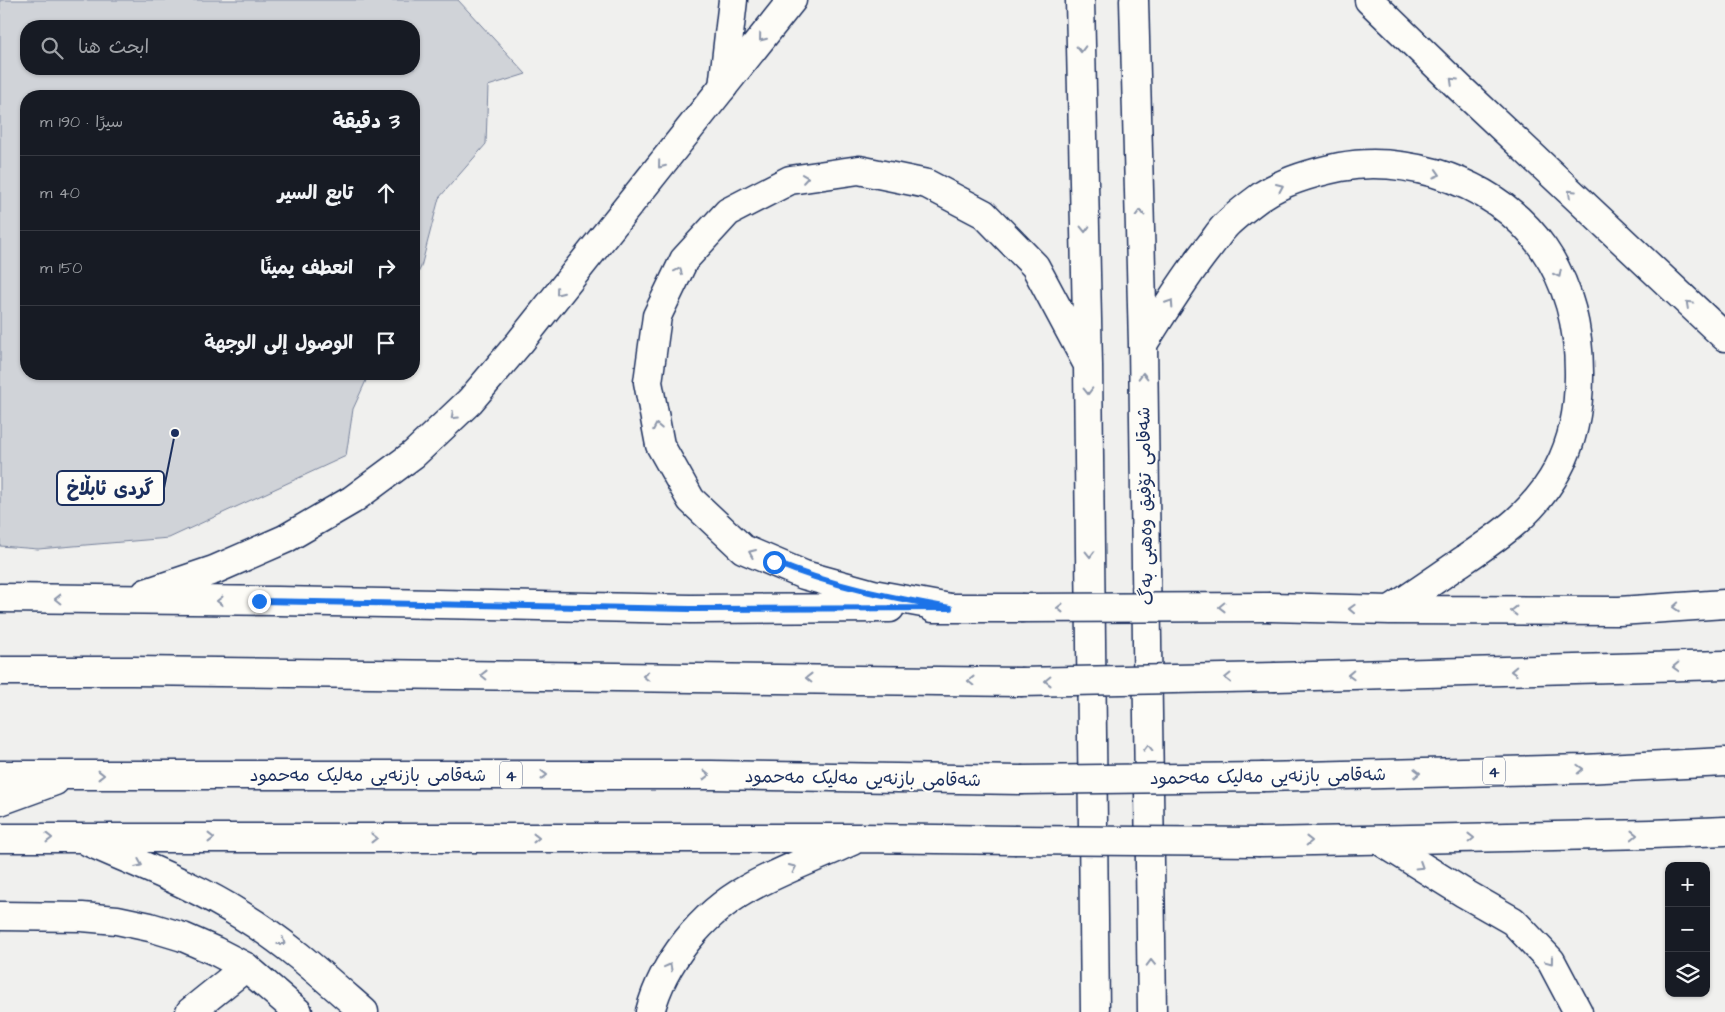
<!DOCTYPE html>
<html lang="ar">
<meta charset="utf-8">
<style>
body{margin:0;font-family:"Architects Daughter","Playpen Sans Arabic",sans-serif;background:#242831;color:#f1f3f6;direction:rtl}
.controls{position:absolute;right:15px;bottom:15px;display:grid;overflow:hidden;border-radius:10px;box-shadow:0 1px 4px #0004}
.controls button{width:45px;height:45px;display:grid;place-items:center;padding:0;border:0;border-bottom:1px solid #363941;background:#171b24;color:#f1f3f6;font:25px sans-serif}
.stop{position:absolute;width:15px;height:15px;margin:-11px;border:4px solid #1a73e8;border-radius:50%;background:#fff}
.stop.end{background:#1a73e8;border-color:#fff;box-shadow:0 1px 5px #0008}
.list{margin:0;padding:0;list-style:none}
h2{display:flex;justify-content:space-between;align-items:center;height:65px;margin:0;padding:0 20px;font-size:21px}
h2 small{font-size:16px;font-weight:400;color:#9ea1a6}
.list li{display:grid;grid-template-columns:32px 1fr auto;gap:15px;align-items:center;box-sizing:border-box;height:75px;padding:0 20px;border-top:1px solid #363941}
.list b{display:block;font-size:19px;white-space:nowrap}
.list em{font-size:16px;font-style:normal;color:#9ea1a6}
.icon{flex:none;width:28px;height:28px;fill:none;stroke:currentColor;stroke-width:2;stroke-linecap:round;stroke-linejoin:round}
.map{position:relative;flex:none;width:1725px;height:1012px;overflow:hidden;direction:ltr}
.search{position:absolute;background:#171b24;box-shadow:0 1px 4px #0004;left:20px;top:20px;width:400px;height:55px;display:flex;align-items:center;gap:12px;box-sizing:border-box;padding:0 18px;border-radius:20px;color:#9ea1a6;font-size:19px}
.panel{position:absolute;background:#171b24;box-shadow:0 1px 4px #0004;left:20px;top:90px;width:400px;height:290px;border-radius:20px;direction:rtl}
.map>svg:first-child{display:block}
</style>
<div class="map">
<svg width="1725" height="1012" viewBox="0 0 1725 1012">
<rect width="100%" height="100%" fill="#f0f0ee"/>
<filter id="ink" filterUnits="userSpaceOnUse"><feTurbulence type="fractalNoise" baseFrequency=".02" numOctaves="2"/><feDisplacementMap in="SourceGraphic" scale="10" xChannelSelector="R" yChannelSelector="G"/><feConvolveMatrix kernelMatrix="1 2 1 2 8 2 1 2 1" color-interpolation-filters="sRGB"/></filter>
<g filter="url(#ink)">
<path fill="#d0d3d8" stroke="#76819b" fill-rule="evenodd" d="M 0,0 L 458,0 L 526,74 L 488,86 L 486,144 L 439,198 L 421,267 L 414,281 L 414,96 L 26,96 L 26,374 L 369,374 L 353,409 L 346,456 L 169,538 L 38,549 L 0,546 ZM 26,26 L 414,26 L 414,69 L 26,69 Z"/>
<g fill="none" stroke-linecap="round" stroke-linejoin="round">
<defs>
<path id="minor" d="M 723,87 L 733,0
M 0,916 L 82,917 L 117,920 L 150,927 L 183,937 L 215,951 L 246,967 L 298,1012
M 190,1012 L 246,967"/>
<path id="major" d="M 1080,0 L 1088,365 L 1095,1012
M 1134,0 L 1143,344 L 1152,1012
M 1369,0 L 1461,89 L 1725,337
M 1143,344 C 1164,311 1184,278 1208,248 C 1214,241 1219,232 1226,225 C 1237,214 1251,204 1263,195 C 1284,181 1316,172 1340,167 C 1372,161 1403,164 1435,173 C 1531,202 1580,277 1579,376 C 1579,408 1573,441 1558,469 C 1534,514 1498,537 1458,564 C 1435,580 1413,595 1390,610
M 146,593 L 214,570 L 285,539 L 352,500 L 414,454 L 470,401 L 520,342 L 792,0
M 0,598 L 278,601 L 690,609 L 890,608
M 1271,607 L 1390,610 L 1619,611 L 1725,604
M 933,608 L 1021,608
M 950,608 L 873,594 L 804,575 L 743,549 L 691,500 L 660,445 L 648,382 L 657,316 L 684,260 L 728,212 L 790,180 L 859,170 L 927,184 L 984,214 L 1035,266 L 1088,365
M 0,838 L 860,838 L 1014,840
M 1379,840 L 1464,893 L 1513,921 L 1551,961 L 1578,1012
M 89,842 C 140,865 194,885 241,915 C 287,943 324,977 364,1012
M 1260,842 L 1652,834 L 1725,831
M 650,1012 C 663,962 702,914 747,889 C 779,871 818,857 852,841"/>
<path id="highway" d="M 0,671 L 132,671 L 1020,682
M 1276,677 L 1725,665
M 0,775 L 712,775 L 1021,780
M 1264,777 L 1584,769 L 1725,762
M 0,801 L 55,781"/>
</defs>
<use href="#minor" stroke="#1b2f5e" stroke-width="31"/>
<use href="#major" stroke="#1b2f5e" stroke-width="31"/>
<use href="#highway" stroke="#1b2f5e" stroke-width="31"/>
<use href="#minor" stroke="#fdfcf7" stroke-width="28"/>
<use href="#major" stroke="#fdfcf7" stroke-width="28"/>
<use href="#highway" stroke="#fdfcf7" stroke-width="28"/>
<defs>
<path id="major-bridge" d="M 1021,608 L 1271,607
M 1014,840 L 1260,842"/>
<path id="highway-bridge" d="M 1020,682 L 1276,677
M 1021,780 L 1264,777"/>
</defs>
<use href="#major-bridge" stroke="#1b2f5e" stroke-width="31" stroke-linecap="butt"/>
<use href="#highway-bridge" stroke="#1b2f5e" stroke-width="31" stroke-linecap="butt"/>
<use href="#major-bridge" stroke="#fdfcf7" stroke-width="28"/>
<use href="#highway-bridge" stroke="#fdfcf7" stroke-width="28"/>
</g>
<defs><path id="oneway-chevron" d="M-2-3.5L2.5 0L-2 3.5" fill="none" stroke-width="1.6" stroke-linecap="round" stroke-linejoin="round" transform="scale(1.25)"/></defs>
<g stroke="#8c96aa">
<use href="#oneway-chevron" transform="translate(762 38) rotate(129)"/>
<use href="#oneway-chevron" transform="translate(1081 49) rotate(89)"/>
<use href="#oneway-chevron" transform="translate(1453 81) rotate(-136)"/>
<use href="#oneway-chevron" transform="translate(661 165) rotate(129)"/>
<use href="#oneway-chevron" transform="translate(1437 174) rotate(17)"/>
<use href="#oneway-chevron" transform="translate(805 178) rotate(-8)"/>
<use href="#oneway-chevron" transform="translate(1280 187) rotate(-24)"/>
<use href="#oneway-chevron" transform="translate(1571 193) rotate(-137)"/>
<use href="#oneway-chevron" transform="translate(1140 213) rotate(-91)"/>
<use href="#oneway-chevron" transform="translate(1085 229) rotate(89)"/>
<use href="#oneway-chevron" transform="translate(679 271) rotate(-64)"/>
<use href="#oneway-chevron" transform="translate(1558 274) rotate(63)"/>
<use href="#oneway-chevron" transform="translate(559 292) rotate(129)"/>
<use href="#oneway-chevron" transform="translate(1170 303) rotate(-57)"/>
<use href="#oneway-chevron" transform="translate(1689 304) rotate(-137)"/>
<use href="#oneway-chevron" transform="translate(1143 376) rotate(-91)"/>
<use href="#oneway-chevron" transform="translate(1088 391) rotate(89)"/>
<use href="#oneway-chevron" transform="translate(454 416) rotate(137)"/>
<use href="#oneway-chevron" transform="translate(657 427) rotate(-101)"/>
<use href="#oneway-chevron" transform="translate(752 553) rotate(-157)"/>
<use href="#oneway-chevron" transform="translate(1090 554) rotate(89)"/>
<use href="#oneway-chevron" transform="translate(58 599) rotate(-179)"/>
<use href="#oneway-chevron" transform="translate(220 601) rotate(-180)"/>
<use href="#oneway-chevron" transform="translate(1222 607) rotate(179)"/>
<use href="#oneway-chevron" transform="translate(1676 607) rotate(176)"/>
<use href="#oneway-chevron" transform="translate(1060 608) rotate(-180)"/>
<use href="#oneway-chevron" transform="translate(1352 609) rotate(-178)"/>
<use href="#oneway-chevron" transform="translate(1514 611) rotate(-180)"/>
<use href="#oneway-chevron" transform="translate(1676 667) rotate(178)"/>
<use href="#oneway-chevron" transform="translate(1514 671) rotate(178)"/>
<use href="#oneway-chevron" transform="translate(484 675) rotate(-179)"/>
<use href="#oneway-chevron" transform="translate(1351 675) rotate(178)"/>
<use href="#oneway-chevron" transform="translate(646 676) rotate(-179)"/>
<use href="#oneway-chevron" transform="translate(809 678) rotate(-179)"/>
<use href="#oneway-chevron" transform="translate(1228 678) rotate(179)"/>
<use href="#oneway-chevron" transform="translate(971 681) rotate(-179)"/>
<use href="#oneway-chevron" transform="translate(1048 681) rotate(179)"/>
<use href="#oneway-chevron" transform="translate(1148 748) rotate(-91)"/>
<use href="#oneway-chevron" transform="translate(1580 769) rotate(-2)"/>
<use href="#oneway-chevron" transform="translate(1417 773) rotate(-1)"/>
<use href="#oneway-chevron" transform="translate(101 775)"/>
<use href="#oneway-chevron" transform="translate(544 775)"/>
<use href="#oneway-chevron" transform="translate(706 775)"/>
<use href="#oneway-chevron" transform="translate(1634 835) rotate(-1)"/>
<use href="#oneway-chevron" transform="translate(49 838)"/>
<use href="#oneway-chevron" transform="translate(211 838)"/>
<use href="#oneway-chevron" transform="translate(374 838)"/>
<use href="#oneway-chevron" transform="translate(536 838)"/>
<use href="#oneway-chevron" transform="translate(1471 838) rotate(-1)"/>
<use href="#oneway-chevron" transform="translate(1309 841) rotate(-1)"/>
<use href="#oneway-chevron" transform="translate(139 864) rotate(23)"/>
<use href="#oneway-chevron" transform="translate(1420 866) rotate(32)"/>
<use href="#oneway-chevron" transform="translate(793 868) rotate(-25)"/>
<use href="#oneway-chevron" transform="translate(282 942) rotate(37)"/>
<use href="#oneway-chevron" transform="translate(1550 961) rotate(53)"/>
<use href="#oneway-chevron" transform="translate(1151 963) rotate(-91)"/>
<use href="#oneway-chevron" transform="translate(669 967) rotate(-62)"/>
</g>
</g>
<g fill="none" stroke-linecap="round" stroke-linejoin="round" filter="url(#ink)">
<path stroke="#1a73e8" stroke-width="6" d="M 259,601 L 690,609 L 950,608 C 889,597 831,586 774,562"/>
</g>
<g text-anchor="middle" stroke-width="4" stroke-linejoin="round" paint-order="stroke">
<g fill="#fdfcf7" stroke="#5f6c8c" stroke-width="1">
<rect x="1483" y="757.5" width="22" height="27" rx="4"/>
<rect x="500" y="761.5" width="22" height="27" rx="4"/>
</g>
<g font-size="16" font-weight="bold" fill="#1b2f5e">
<text x="1494" y="777">4</text>
<text x="511" y="781">4</text>
</g>
<g font-size="18" fill="#1b2f5e" stroke="#fdfcf7">
<text transform="translate(1145 506) rotate(-91)" y="6">شەقامی تۆفیق وەهبی بەگ</text>
<text x="368" y="781">شەقامی بازنەیی مەلیک مەحمود</text>
<text transform="translate(1268 776) rotate(-1)" y="6">شەقامی بازنەیی مەلیک مەحمود</text>
<text transform="translate(863 778) rotate(1)" y="6">شەقامی بازنەیی مەلیک مەحمود</text>
</g>
</g>
<path fill="none" stroke="#1b2f5e" stroke-width="2" d="M175 433L164 488"/>
<circle fill="#1b2f5e" stroke="#fdfcf7" stroke-width="2" cx="175" cy="433" r="5"/>
<rect fill="#fdfcf7" stroke="#1b2f5e" stroke-width="2" x="57" y="471" width="107" height="34" rx="5"/>
<g font-size="19" text-anchor="middle" font-weight="bold" fill="#1b2f5e">
<text x="110" y="495">گردی ئابڵاخ</text>
</g>
</svg>
<div class="controls">
<button>+</button>
<button>−</button>
<button><svg class="icon" aria-label="layers" viewBox="0 0 24 24"><path d="M12 4l9 5-9 5-9-5zM3 14l9 5 9-5"/></svg></button>
</div>
<div class="stop" style="left:774px;top:562px"></div>
<div class="stop end" style="left:259px;top:601px"></div>
<div class="search"><svg class="icon" aria-label="search" viewBox="0 0 24 24"><circle cx="10" cy="10" r="6"/><path d="M15 15l6 6"/></svg>ابحث هنا</div>
<section class="panel">
<h2>3 دقيقة<small>سيرًا · 190 m</small></h2>
<ul class="list">
<li><svg class="icon" aria-label="ahead" viewBox="0 0 24 24"><path d="M12 20V5M6 11l6-6 6 6"/></svg><div><b>تابع السير</b></div><em>40 m</em></li>
<li><svg class="icon" aria-label="right" viewBox="0 0 24 24"><path d="M7 20v-9h11M14 6l5 5-5 5"/></svg><div><b>انعطف يمينًا</b></div><em>150 m</em></li>
<li><svg class="icon" aria-label="arrive" viewBox="0 0 24 24"><path d="M6 21V4h12l-3 4 3 4H6"/></svg><div><b>الوصول إلى الوجهة</b></div></li>
</ul>
</section>
</div>
